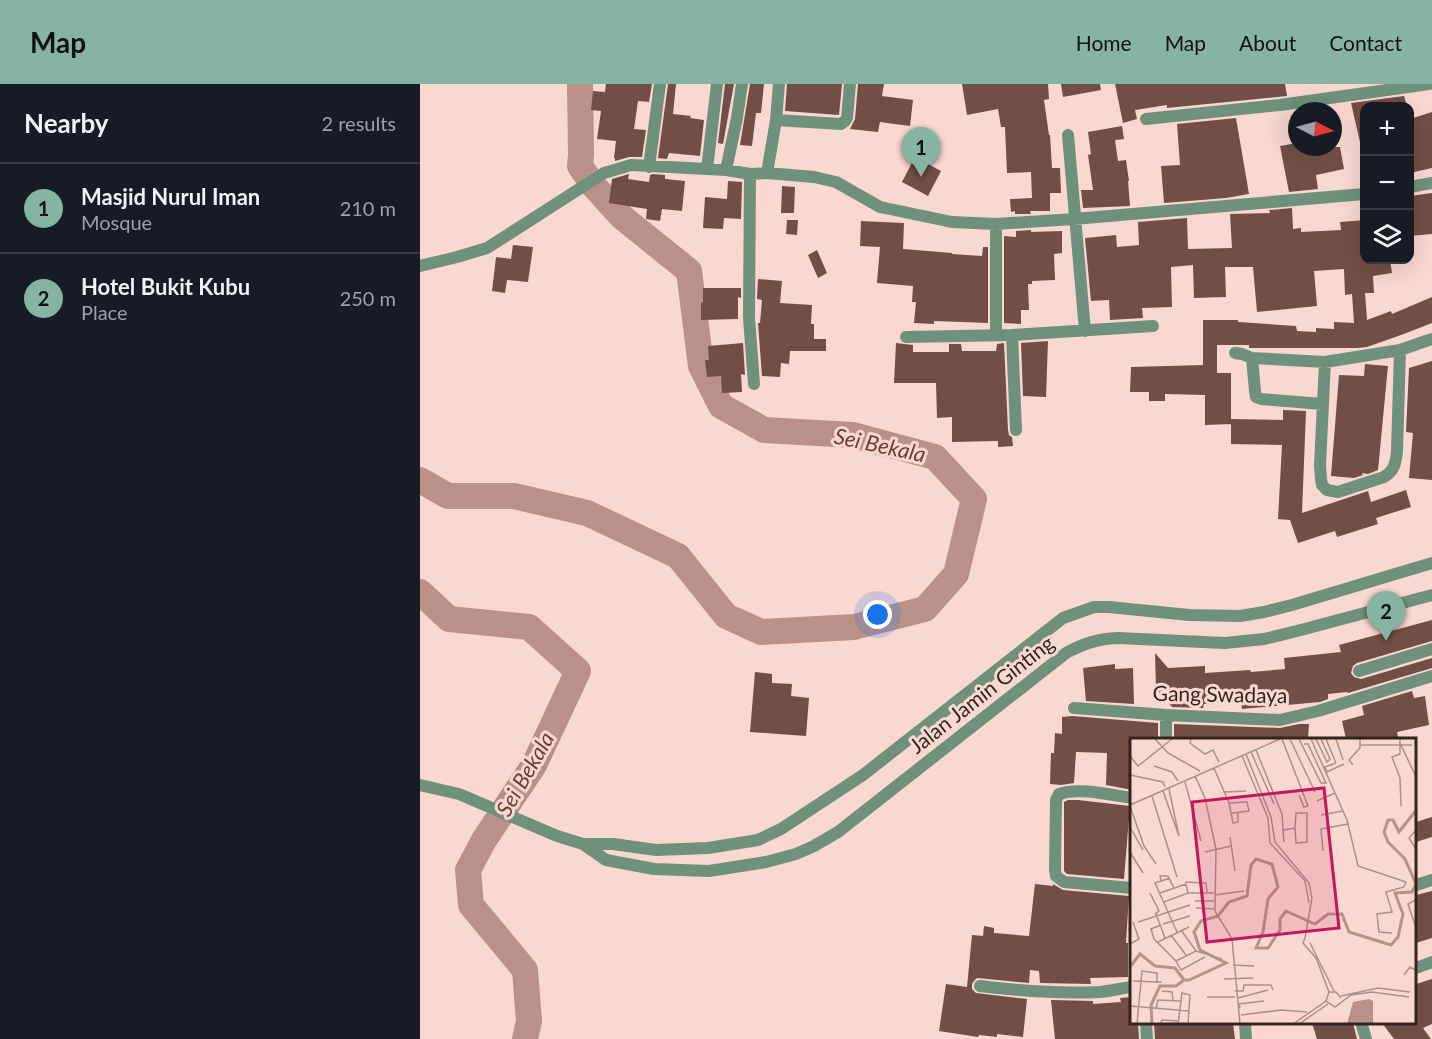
<!DOCTYPE html>
<meta charset="utf-8">
<style>
body{margin:0;font-family:Lato,sans-serif;background:#20242c;color:#f1f3f6}
.controls{position:absolute;right:18px;top:18px;display:grid;overflow:hidden;border-radius:12px;box-shadow:0 6px 24px #0002}
.controls button{width:54px;height:54px;display:grid;place-items:center;padding:0;border:0;border-bottom:2px solid #363941;background:#171b24;color:#f1f3f6;font:30px sans-serif}
.compass{position:absolute;left:868px;top:18px;width:54px;height:54px;border-radius:50%;background:#171b24;box-shadow:0 6px 24px #0002;rotate:96deg}
.you{position:absolute;left:458px;top:531px;width:21px;height:21px;margin:-15px;border:4px solid #fff;border-radius:50%;background:#1a73e8;box-shadow:0 0 0 9px #1a73e833}
.badge{display:grid;place-items:center;width:39px;height:39px;border-radius:50%;background:#85b4a2;color:#111;font-size:20px;font-weight:700}
.pin{position:absolute;translate:-50% -50px;filter:drop-shadow(0 2px 3px #0008)}
.pin::after{content:'';position:absolute;top:32px;width:21px;height:18px;background:inherit;clip-path:polygon(0 0,100% 0,50% 100%)}
.list{margin:0;padding:0;list-style:none}
h2{display:flex;justify-content:space-between;align-items:center;height:78px;margin:0;padding:0 24px;font-size:26px}
h2 small{font-size:20px;font-weight:400;color:#9ea1a6}
.list li{display:grid;grid-template-columns:39px 1fr auto;gap:18px;align-items:center;box-sizing:border-box;height:90px;padding:0 24px;border-top:2px solid #363941}
.list b{display:block;font-size:22px;white-space:nowrap}
.list p{margin:0;font-size:20px;white-space:nowrap;color:#9ea1a6}
.list em{font-size:20px;font-style:normal;color:#9ea1a6}
.icon{flex:none;width:33px;height:33px;fill:none;stroke:currentColor;stroke-width:2;stroke-linecap:round;stroke-linejoin:round}
.map{position:relative;flex:none;width:1012px;height:955px;overflow:hidden}
header{display:flex;align-items:center;gap:36px;box-sizing:border-box;height:84px;padding:0 30px;background:#85b4a2;color:#111}
header strong{font-size:28px}
nav{display:flex;gap:33px;margin-inline-start:auto;font-size:21px}
main{display:flex}
aside{flex:1;background:#171b24}
.map>svg:first-child{display:block}
</style>
<header>
<strong>Map</strong>
<nav><a>Home</a><a>Map</a><a>About</a><a>Contact</a></nav>
</header>
<main>
<aside>
<h2>Nearby<small>2 results</small></h2>
<ul class="list">
<li><span class="badge">1</span><div><b>Masjid Nurul Iman</b><p>Mosque</p></div><em>210 m</em></li>
<li><span class="badge">2</span><div><b>Hotel Bukit Kubu</b><p>Place</p></div><em>250 m</em></li>
</ul>
</aside>
<div class="map">
<svg width="1012" height="955" viewBox="0 0 1012 955">
<rect width="100%" height="100%" fill="#f9d8d1"/>
<g fill="none" stroke-linecap="round" stroke-linejoin="round">
<path stroke="#ba9189" stroke-width="26" d="M 0,396 L 28,412 L 94,412 L 167,429 L 258,472 L 306,532 L 341,548 L 434,543 L 505,525 L 536,490 L 554,415 L 515,373 L 433,351 L 344,346 L 301,322 L 281,282 L 269,187 L 202,133 L 173,101 L 160,82 L 161,71 L 160,0
M 0,508 L 29,535 L 109,543 L 158,587 L 114,681 L 64,756 L 48,786 L 51,821 L 105,886 L 109,937 L 105,955"/>
</g>
<path fill="#724e46" d="M 186,0 L 232,0 L 229,18 L 218,17 L 214,45 L 226,46 L 222,73 L 209,73 L 195,77 L 195,74 L 194,74 L 196,57 L 177,55 L 181,27 L 171,26 L 173,7 L 185,8 Z
M 248,0 L 256,0 L 253,30 L 271,32 L 270,34 L 284,36 L 280,72 L 249,69 L 247,75 L 238,74 Z
M 305,0 L 314,0 L 303,60 L 298,59 Z
M 330,0 L 344,0 L 341,29 L 336,29 L 332,62 L 320,61 Z
M 367,0 L 422,0 L 419,31 L 365,27 Z
M 438,0 L 464,0 L 462,12 L 493,16 L 490,42 L 460,38 L 458,48 L 430,45 L 435,35 Z
M 542,0 L 628,0 L 629,15 L 624,16 L 629,51 L 630,51 L 632,84 L 640,84 L 641,109 L 630,109 L 630,127 L 610,127 L 611,130 L 595,130 L 595,127 L 591,128 L 590,115 L 612,114 L 611,88 L 587,89 L 585,43 L 581,43 L 578,25 L 547,31 Z
M 641,0 L 680,0 L 681,6 L 643,13 Z
M 695,0 L 865,0 L 867,12 L 747,24 L 747,21 L 715,26 L 717,35 L 703,39 Z
M 984,12 L 987,22 L 945,22 L 945,57 L 940,58 L 931,19 Z
M 1012,28 L 1012,84 L 990,89 L 990,35 Z
M 816,34 L 829,110 L 806,114 L 744,119 L 741,82 L 760,81 L 757,40 Z
M 702,42 L 704,55 L 695,56 L 698,77 L 706,76 L 709,97 L 708,97 L 710,122 L 663,124 L 661,106 L 673,106 L 668,71 L 671,70 L 668,48 Z
M 877,59 L 877,63 L 920,63 L 924,85 L 896,91 L 898,105 L 869,108 L 860,62 Z
M 495,73 L 521,87 L 508,112 L 482,98 Z
M 209,90 L 208,95 L 229,98 L 230,91 L 233,90 L 245,91 L 245,95 L 265,97 L 262,127 L 242,125 L 240,137 L 226,135 L 227,125 L 189,119 L 192,95 Z
M 308,97 L 322,98 L 321,135 L 304,134 L 303,145 L 283,144 L 285,113 L 307,115 Z
M 362,102 L 375,103 L 374,129 L 361,129 Z
M 1012,109 L 1012,150 L 990,152 L 990,112 Z
M 872,124 L 873,145 L 881,144 L 881,148 L 921,146 L 920,138 L 945,136 L 945,176 L 970,176 L 972,189 L 953,192 L 954,209 L 945,209 L 947,236 L 971,227 L 972,230 L 1012,213 L 1012,239 L 981,251 L 947,263 L 938,264 L 829,264 L 829,261 L 797,261 L 797,289 L 811,289 L 811,340 L 785,341 L 785,311 L 745,310 L 745,317 L 729,317 L 729,308 L 710,308 L 711,283 L 783,281 L 783,236 L 818,236 L 818,238 L 876,242 L 877,247 L 896,248 L 896,244 L 914,245 L 914,238 L 934,239 L 932,210 L 925,211 L 924,185 L 894,187 L 897,222 L 837,228 L 833,183 L 805,183 L 806,213 L 774,214 L 773,181 L 751,183 L 752,223 L 722,224 L 723,234 L 690,236 L 689,216 L 671,217 L 665,154 L 696,151 L 697,163 L 719,161 L 718,138 L 767,134 L 768,165 L 812,164 L 810,130 L 850,129 L 849,126 Z
M 367,136 L 378,136 L 377,151 L 366,150 Z
M 441,137 L 484,139 L 483,165 L 532,169 L 532,170 L 562,172 L 563,163 L 568,163 L 568,239 L 514,237 L 514,240 L 494,239 L 496,218 L 492,218 L 493,202 L 457,199 L 460,163 L 440,162 Z
M 611,146 L 611,148 L 642,147 L 642,169 L 634,170 L 635,196 L 612,197 L 612,200 L 608,200 L 609,226 L 601,226 L 601,240 L 584,239 L 584,152 L 596,153 L 596,147 Z
M 93,161 L 113,163 L 108,198 L 87,196 L 85,209 L 72,207 L 76,173 L 91,175 Z
M 397,166 L 407,189 L 398,194 L 388,171 Z
M 338,195 L 362,197 L 360,219 L 392,221 L 391,240 L 394,240 L 394,255 L 406,255 L 406,267 L 370,267 L 369,280 L 361,279 L 360,293 L 342,292 L 338,239 L 340,239 L 342,216 L 337,215 Z
M 283,204 L 321,204 L 321,214 L 318,213 L 318,235 L 281,236 L 281,219 L 283,218 Z
M 628,257 L 626,313 L 603,312 L 601,259 Z
M 323,259 L 325,291 L 321,290 L 322,308 L 302,309 L 301,292 L 287,293 L 285,276 L 289,276 L 288,262 Z
M 476,259 L 493,261 L 493,268 L 529,268 L 529,260 L 541,260 L 542,267 L 576,267 L 577,260 L 584,259 L 588,346 L 589,351 L 592,353 L 593,362 L 578,363 L 578,357 L 532,358 L 532,333 L 517,334 L 516,299 L 474,299 Z
M 1012,277 L 1012,396 L 989,394 L 993,349 L 986,348 L 989,284 Z
M 945,280 L 968,282 L 958,386 L 948,390 L 942,389 L 943,391 L 934,394 L 911,392 L 919,291 L 944,292 Z
M 863,326 L 886,327 L 882,429 L 948,407 L 951,418 L 986,406 L 991,423 L 956,434 L 958,440 L 917,453 L 915,447 L 878,459 L 870,436 L 858,435 L 862,361 L 811,360 L 811,335 L 863,336 Z
M 1012,536 L 1012,557 L 937,579 L 933,582 L 931,589 L 934,593 L 941,595 L 1012,574 L 1012,584 L 928,609 L 927,608 L 908,610 L 908,615 L 900,618 L 822,625 L 821,617 L 784,620 L 783,624 L 752,623 L 736,605 L 735,569 L 748,584 L 785,582 L 785,589 L 830,586 L 831,588 L 865,585 L 864,574 L 921,568 L 919,561 Z
M 695,580 L 695,585 L 713,584 L 714,620 L 666,617 L 663,584 Z
M 335,588 L 352,590 L 352,599 L 372,600 L 371,612 L 389,614 L 386,652 L 330,648 Z
M 992,607 L 994,614 L 1005,612 L 1009,641 L 977,648 L 978,653 L 964,655 L 926,655 L 922,637 L 944,631 L 942,622 Z
M 652,632 L 738,639 L 738,655 L 712,655 L 712,706 L 686,701 L 687,669 L 656,668 L 654,699 L 641,701 L 630,700 L 631,669 L 634,669 L 635,649 L 642,650 L 642,633 Z
M 754,640 L 860,644 L 879,640 L 889,640 L 888,655 L 754,655 Z
M 658,716 L 710,722 L 704,795 L 647,790 L 644,787 L 644,718 L 648,716 Z
M 1012,733 L 1012,753 L 996,758 L 996,738 Z
M 615,800 L 633,802 L 633,800 L 643,806 L 709,812 L 706,859 L 708,859 L 708,893 L 670,894 L 671,900 L 620,899 L 619,887 L 610,886 L 609,899 L 557,894 L 554,897 L 552,900 L 552,905 L 556,909 L 607,915 L 603,953 L 577,950 L 577,953 L 559,951 L 558,953 L 519,947 L 526,900 L 547,903 L 552,851 L 563,852 L 564,842 L 574,844 L 574,849 L 609,852 Z
M 1012,807 L 1012,854 L 996,859 L 996,811 Z
M 1012,895 L 1012,940 L 1003,944 L 1011,955 L 974,955 L 962,939 L 996,939 L 996,900 Z
M 712,913 L 712,939 L 718,939 L 719,955 L 635,955 L 631,916 L 673,917 L 673,920 L 701,918 L 700,914 Z
M 734,939 L 813,939 L 815,955 L 735,955 Z
M 892,939 L 933,939 L 937,955 L 897,955 Z"/>
<g fill="none" stroke-linecap="round" stroke-linejoin="round">
<path stroke="#6f917b" stroke-width="12" d="M 726,35 L 860,21 L 1009,0
M 356,36 L 421,40 L 425,37 L 427,34 L 430,0
M 648,51 L 665,247
M 229,83 L 240,0
M 287,85 L 297,0
M 306,86 L 317,34 L 322,0
M 347,89 L 356,36 L 359,0
M 330,90 L 329,234 L 334,300
M 990,103 L 1012,99
M 0,182 L 37,173 L 67,164 L 184,89 L 211,81 L 306,86 L 330,90 L 347,89 L 394,93 L 416,98 L 460,123 L 532,138 L 576,140 L 654,135 L 944,110
M 576,251 L 576,140
M 592,251 L 596,346
M 486,253 L 592,251 L 733,242
M 980,266 L 1012,255
M 815,269 L 822,270 L 832,274
M 902,320 L 841,315 L 836,313 L 835,307 L 832,274 L 905,278 L 980,266 L 977,367 C 976,379 974,387 964,393 L 918,408 L 907,406 L 902,401 L 901,395 L 900,381 L 905,278
M 939,587 L 1012,565
M 654,624 L 746,631 L 860,636 L 898,627 L 1012,592
M 746,655 L 746,631
M 0,701 L 39,710 L 137,752 L 163,760 L 186,776 L 234,785 L 289,787 L 346,778 L 376,770 L 394,762 L 418,748 L 646,569 C 665,559 677,555 698,554 L 805,559 L 844,555 L 877,547 L 1012,511
M 712,714 C 691,711 659,703 639,710 L 636,716 L 635,786 L 636,792 L 644,798 L 712,804
M 164,760 L 193,760 L 236,766 L 288,764 L 338,756 L 361,745 L 443,691 L 643,534 L 674,523 L 689,523 L 769,531 L 820,532 L 844,528 L 872,521 L 1012,479
M 996,801 L 1012,796
M 996,884 L 1012,878
M 560,902 C 600,907 640,910 680,908 C 691,907 701,904 712,903
M 726,938 L 727,955
M 825,938 L 826,955
M 941,938 L 946,955"/>
</g>
<g text-anchor="middle" stroke-width="6" stroke-linejoin="round" paint-order="stroke">
<g font-size="21" fill="#342421" stroke="#f9d8d1">
<text transform="translate(562 611) rotate(-38)" y="7">Jalan Jamin Ginting</text>
<text transform="translate(800 611) rotate(1)" y="7">Gang Swadaya</text>
</g>
<g font-size="22" font-style="italic" fill="#733b30" stroke="#f9d8d1">
<text transform="translate(460 361) rotate(12)" y="8">Sei Bekala</text>
<text transform="translate(105 690) rotate(-60)" y="8">Sei Bekala</text>
</g>
</g>
<g transform="translate(710 654)">
<rect width="286" height="286" fill="#f9d8d1"/>
<path d="M 239,261 L 243,263 L 243,286 L 217,286 L 223,264 Z" fill="#ba9189"/>
<path fill="none" stroke="#ba9189" stroke-width="3" d="M 0,229 L 10,216 L 25,228 L 45,230 L 54,242 L 59,242 L 96,225 L 70,212 L 64,194 L 71,183 L 88,178 L 99,164 L 117,158 L 121,127 L 126,121 L 142,126 L 148,149 L 138,161 L 133,194 L 126,210 L 138,210 L 150,192 L 150,181 L 156,173 L 185,186 L 198,176 L 212,176 L 219,194 L 261,207 L 268,199 L 273,176 L 265,155 L 282,154 L 286,146 L 275,121 L 258,104 L 254,94 L 258,82 L 263,82 L 269,94 L 287,71M 22,286 L 21,267 L 30,248 L 46,248 L 54,242"/>
<path fill="none" stroke="#aa908b" stroke-width="1.5" d="M 25,1 L 38,15 L 70,33M 61,1 L 60,5 L 75,16 L 83,12 L 89,24M 152,1 L 178,68 L 174,69 L 169,57M 160,1 L 185,54M 169,1 L 191,45 L 196,45 L 178,6 L 174,6M 181,1 L 217,82 L 228,128 L 276,144 L 274,149 L 256,154 L 262,174 L 247,176 L 249,194 L 262,195M 186,1 L 197,24 L 200,21 L 191,1M 196,1 L 206,25M 206,1 L 213,22M 270,1 L 270,16 L 262,19 L 270,40 L 271,68M 230,7 L 282,7M 271,7 L 287,41M 126,12 L 152,76 L 154,104M 121,14 L 144,66M 116,16 L 141,79 L 145,104 L 179,145 L 182,160 L 175,200M 0,18 L 8,28 L 42,1M 112,18 L 138,80 L 140,105 L 175,143 L 179,165M 206,25 L 195,29 L 197,34 L 214,26M 223,27 L 219,22 L 230,10 L 230,1M 24,28 L 42,34 L 48,43M 84,30 L 99,65M 0,37 L 33,44 L 35,49M 65,38 L 75,60 L 86,111 L 85,173 L 102,201 L 110,286M 55,44 L 71,103M 33,53 L 49,98 L 39,51M 95,54 L 116,53M 22,58 L 47,139M 187,63 L 205,55M 0,67 L 150,1M 0,68 L 14,108 L 26,126M 102,75 L 119,73 L 117,64 L 99,65 L 103,85 L 108,84 L 108,75M 191,77 L 213,73M 0,89 L 13,112M 287,91 L 279,100 L 287,113M 153,92 L 165,90 L 166,75 L 177,75 L 177,104 L 166,105 L 165,90M 100,99 L 105,133M 193,113 L 191,91 L 218,86M 0,114 L 13,135M 75,114 L 101,108M 40,140 L 25,145 L 47,194M 31,143 L 30,138 L 38,138 L 44,150M 55,144 L 76,145 L 77,154M 20,155 L 29,173 L 25,176M 30,155 L 56,146 L 58,155M 85,157 L 114,153M 287,161 L 278,166 L 287,193M 65,163 L 84,163M 34,164 L 58,155 L 84,155M 66,170 L 85,171M 26,176 L 35,200M 8,184 L 60,167M 33,186 L 60,178M 31,187 L 21,191 L 24,201 L 46,223 L 66,213 L 92,221M 51,192 L 66,213M 41,197 L 56,217M 175,200 L 173,205 L 186,220 L 199,254M 28,204 L 59,189M 180,205 L 204,253M 0,206 L 9,201 L 3,184M 46,223 L 51,232 L 75,219M 103,227 L 124,228M 274,237 L 280,229 L 287,233M 94,241 L 123,240M 3,243 L 27,244M 32,253 L 42,254 L 43,262M 105,253 L 113,253 L 114,247 L 141,247 L 143,252M 211,258 L 248,250 L 280,254M 77,259 L 105,259M 108,260 L 138,252M 196,263 L 205,269 L 221,257 L 242,254 L 279,259M 0,268 L 59,273M 26,270 L 28,262 L 50,263M 110,270 L 109,266 L 134,263M 111,277 L 151,272 L 177,274M 7,286 L 12,233 L 27,235 L 27,244 L 32,244M 30,286 L 32,282 L 49,283M 48,286 L 52,255 L 60,257 L 58,286M 163,286 L 196,263 L 199,254 L 206,254 L 211,260M 169,286 L 198,266"/>
<path fill="#c2185b" fill-opacity="0.15" stroke="#c2185b" stroke-width="3" d="M 194,50 L 209,190 L 77,204 L 62,64 Z"/>
<rect width="286" height="286" fill="none" stroke="#342421" stroke-width="3"/>
</g>
</svg>
<div class="controls">
<button>+</button>
<button>−</button>
<button><svg class="icon" aria-label="layers" viewBox="0 0 24 24"><path d="M12 4l9 5-9 5-9-5zM3 14l9 5 9-5"/></svg></button>
</div>
<svg class="compass" viewBox="-18 -18 36 36"><path d="M0-13l5 13h-10z" fill="#e53935"/><path d="M0 13l5-13h-10z" fill="#9ea1a6"/></svg>
<div class="you"></div>
<div class="pin badge" style="left:501px;top:93px">1</div>
<div class="pin badge" style="left:966px;top:557px">2</div>
</div>
</main>
